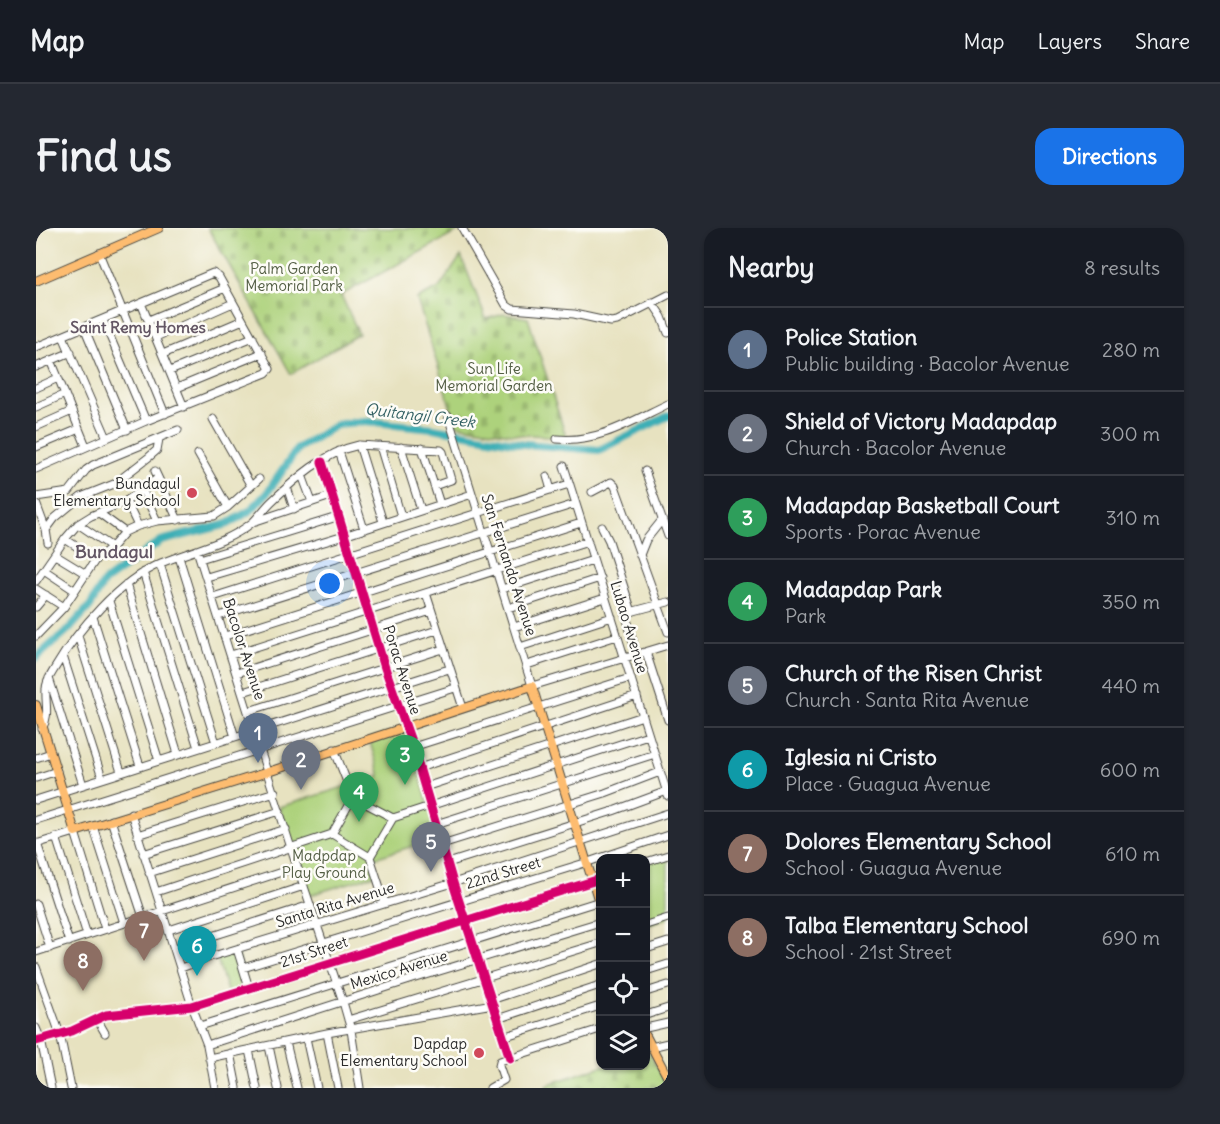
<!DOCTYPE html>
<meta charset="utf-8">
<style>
body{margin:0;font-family:Delius,sans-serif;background:#242831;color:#f1f3f6}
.controls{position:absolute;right:18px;bottom:18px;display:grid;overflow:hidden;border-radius:12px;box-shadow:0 2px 4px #0004}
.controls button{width:54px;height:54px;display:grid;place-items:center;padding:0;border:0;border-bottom:2px solid #363941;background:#171b24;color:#f1f3f6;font:30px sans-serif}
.you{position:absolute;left:294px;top:356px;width:21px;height:21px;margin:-15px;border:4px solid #fff;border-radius:50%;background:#1a73e8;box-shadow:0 0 0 9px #1a73e833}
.badge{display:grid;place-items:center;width:39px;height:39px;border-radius:50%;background:#1a73e8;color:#fff;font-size:20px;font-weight:700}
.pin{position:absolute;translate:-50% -50px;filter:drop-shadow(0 2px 3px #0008)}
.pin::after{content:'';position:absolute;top:32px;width:21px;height:18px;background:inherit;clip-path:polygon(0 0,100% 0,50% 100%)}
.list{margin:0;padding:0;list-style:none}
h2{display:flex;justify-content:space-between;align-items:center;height:78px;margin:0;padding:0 24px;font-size:26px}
h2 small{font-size:20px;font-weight:400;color:#9ea1a6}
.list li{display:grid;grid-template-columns:39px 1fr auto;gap:18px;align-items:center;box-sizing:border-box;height:84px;padding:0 24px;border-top:2px solid #363941}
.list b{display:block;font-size:22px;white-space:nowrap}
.list p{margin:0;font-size:20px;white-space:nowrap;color:#9ea1a6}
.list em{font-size:20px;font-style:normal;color:#9ea1a6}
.icon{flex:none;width:33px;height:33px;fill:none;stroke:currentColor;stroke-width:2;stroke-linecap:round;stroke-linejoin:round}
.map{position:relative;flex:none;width:632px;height:860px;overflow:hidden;border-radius:18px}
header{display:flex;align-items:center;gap:36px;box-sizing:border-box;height:84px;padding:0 30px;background:#171b24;border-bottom:2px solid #363941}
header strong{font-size:28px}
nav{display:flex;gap:33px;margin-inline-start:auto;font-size:21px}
.intro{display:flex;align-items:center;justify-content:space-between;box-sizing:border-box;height:144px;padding:0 36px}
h1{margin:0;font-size:42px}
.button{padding:15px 27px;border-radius:18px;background:#1a73e8;color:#fff;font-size:21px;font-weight:700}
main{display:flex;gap:36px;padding:0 36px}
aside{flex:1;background:#171b24;border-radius:18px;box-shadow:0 2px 4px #0004}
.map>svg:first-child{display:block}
</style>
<header>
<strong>Map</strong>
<nav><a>Map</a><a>Layers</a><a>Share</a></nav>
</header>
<div class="intro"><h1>Find us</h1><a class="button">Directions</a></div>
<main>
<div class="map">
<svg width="632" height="860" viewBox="0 0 632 860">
<defs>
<pattern id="cemetery-stones" width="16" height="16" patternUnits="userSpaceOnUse" patternTransform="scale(1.5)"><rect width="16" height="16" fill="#add27c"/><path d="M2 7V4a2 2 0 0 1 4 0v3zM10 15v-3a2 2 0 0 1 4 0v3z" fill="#95b46b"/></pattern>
</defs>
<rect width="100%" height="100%" fill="#fdfcf7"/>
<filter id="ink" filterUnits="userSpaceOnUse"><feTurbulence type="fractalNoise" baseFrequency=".0167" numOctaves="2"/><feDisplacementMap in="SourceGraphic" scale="12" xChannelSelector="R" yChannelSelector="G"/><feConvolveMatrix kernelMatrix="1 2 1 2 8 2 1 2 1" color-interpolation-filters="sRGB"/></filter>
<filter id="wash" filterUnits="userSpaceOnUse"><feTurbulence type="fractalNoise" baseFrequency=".008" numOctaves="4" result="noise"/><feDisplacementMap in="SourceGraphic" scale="24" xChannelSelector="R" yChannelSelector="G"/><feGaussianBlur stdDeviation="1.35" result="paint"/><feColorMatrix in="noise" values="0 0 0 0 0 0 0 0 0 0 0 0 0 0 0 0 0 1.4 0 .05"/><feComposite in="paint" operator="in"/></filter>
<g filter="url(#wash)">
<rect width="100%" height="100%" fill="#e7e2c0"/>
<path fill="url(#cemetery-stones)" stroke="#6c7e54" stroke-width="1.5" d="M 172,0 L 421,0 L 423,3 L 305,67 L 323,106 L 255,146 Z
M 425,28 L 450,91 L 468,86 L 492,90 L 530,209 L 475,206 L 420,197 L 381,71 L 403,60 Z
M 612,822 L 632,860 L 511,860 L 510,857 L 566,838 L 610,838 L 610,823 Z"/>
<path fill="#add27c" stroke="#6c7e54" stroke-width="1.5" d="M 369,500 L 403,610 L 335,631 L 339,647 L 271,668 L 243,579 L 344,548 L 333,511 Z
M 632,627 L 632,690 L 610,697 L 610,634 Z
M 200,722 L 212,759 L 192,766 L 180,728 Z"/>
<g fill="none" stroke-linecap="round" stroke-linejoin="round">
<path stroke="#3eafb6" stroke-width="8" d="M 0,430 L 35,399 L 54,378 L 68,354 L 125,313 L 192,296 L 215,282 L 231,265 L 262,220 L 302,196 L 329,193 L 397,200 L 488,216 L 563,222 L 632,188"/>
</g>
</g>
<g filter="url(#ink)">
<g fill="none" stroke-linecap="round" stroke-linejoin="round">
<defs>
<path id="minor" d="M 426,0 L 470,77 L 476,81 L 538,86 L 575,94 L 581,93 L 632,67
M 63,25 L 129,186
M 616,74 L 626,89 L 632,105
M 105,75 L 148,179
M 67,92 L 110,193
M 113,92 L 189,60
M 48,99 L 91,202
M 27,108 L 71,210
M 120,109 L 197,75
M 0,119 L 177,45 L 183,49 L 234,141 L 230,145 L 110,193 L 0,241
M 127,126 L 207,92
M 15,132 L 50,218
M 0,139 L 35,124
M 134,143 L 217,109
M 0,160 L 22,150
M 141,160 L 226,125
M 0,179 L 29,166
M 412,188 L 496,458 L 632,417
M 177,191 L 215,258
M 0,199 L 36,183
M 521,211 C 562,215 596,193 632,176
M 323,217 L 347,294
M 344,218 L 365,288
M 0,219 L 43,201
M 365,219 L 385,282
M 386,220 L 404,276
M 303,223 L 328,301
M 162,226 L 192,279
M 286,234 L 349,440 L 377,519 L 417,655 L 474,830
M 528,238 L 632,568
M 119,243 L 142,292
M 609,243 L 632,308
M 266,247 L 276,274
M 511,248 L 515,262
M 251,259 L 258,281
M 106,261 L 121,293
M 556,264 L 575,254 L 579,258 L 632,404
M 0,269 L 33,264 L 50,242 L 57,237 L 142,202
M 90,273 L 102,298
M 0,275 L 10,302 L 12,315
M 63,285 L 89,304
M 220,293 L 295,268
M 42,296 L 76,319
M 566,299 L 573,313 L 596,384
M 10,302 L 19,290 L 36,276 L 45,269 L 78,256 L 113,229 L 121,222 L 123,211
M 29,311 L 60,331
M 161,322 L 255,620 L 307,774 L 315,802 L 324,860
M 19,327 L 50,346
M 604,327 L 610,312 L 626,292
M 143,329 L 199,509
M 164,331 L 301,289
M 124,336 L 180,515
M 8,342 L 38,362
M 107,344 L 162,520
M 171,349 L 308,308 L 436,266
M 0,353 L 29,311 L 42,296 L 55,288 L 90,273 L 122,250
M 90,356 L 142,526
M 0,361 L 28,379
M 466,361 L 557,332
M 390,365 L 427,480
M 177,369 L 533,256
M 73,373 L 123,533
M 0,379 L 10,367
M 472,380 L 564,350
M 183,388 L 539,276
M 57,389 L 104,538
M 478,399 L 569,370
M 0,408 L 28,379 L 60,331 L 76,319 L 89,304 L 102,298 L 121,293 L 178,288 L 192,279 L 223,251
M 42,408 L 85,544
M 189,408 L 545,295
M 484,419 L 576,389
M 610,424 L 632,492
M 600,425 L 590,387 L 598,383 L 632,374
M 195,427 L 552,313
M 27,428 L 66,550
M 491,437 L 581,408
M 201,445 L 395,383
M 13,450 L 47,557
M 207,464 L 401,402
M 213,483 L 407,421
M 6,501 C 14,487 9,476 10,461 C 10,453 15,447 19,440 C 42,401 83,353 125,335 C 156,322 190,316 217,294 C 223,288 229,280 235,274 C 259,251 289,224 323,217 L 405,222 L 407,224 L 415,252 L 398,258
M 377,519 L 594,450
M 298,521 L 317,569
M 0,530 L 15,525
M 383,540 L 601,468
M 0,550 L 21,543
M 389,559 L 607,488
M 0,572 L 413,441
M 95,585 L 156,778 L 171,817 L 179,860
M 0,592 L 419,460
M 75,592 L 107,689
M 400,596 L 619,526
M 57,598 L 88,695
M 296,606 L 334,629 L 357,590 L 612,507
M 101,607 L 239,564
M 20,609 L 51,707
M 1,615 L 33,714
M 0,616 L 39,604 L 69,701
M 406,616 L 569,565 L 624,544
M 107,626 L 244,583
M 334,629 L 349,675
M 610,634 L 632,627
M 412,635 L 577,583 L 631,563
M 113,645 L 250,601
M 120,664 L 296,606 L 317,569 L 357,590
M 0,676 L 14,720
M 610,697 L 632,690
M 133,702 L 268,658
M 139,720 L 274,677
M 201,721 L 213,760
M 610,721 L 632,714
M 0,724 L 261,639
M 0,739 L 24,806 L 35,860
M 145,740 L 174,729 L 417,655 L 632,585
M 207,740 L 552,634 L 632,607
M 610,743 L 632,736
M 610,764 L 632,757
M 455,772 L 564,736
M 610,787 L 632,780
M 61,791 L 69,805
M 461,791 L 564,757
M 312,792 L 564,715
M 164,798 L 564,673
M 0,800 L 5,812 L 15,860
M 610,800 L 632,795
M 291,805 L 302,860
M 467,809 L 564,778
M 270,810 L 281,860
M 0,813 L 36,803 L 70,787 L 156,778 L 564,651
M 250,814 L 261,860
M 171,817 L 377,751 L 564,694
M 233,818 L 242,860
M 615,819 L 632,815
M 213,822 L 221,860
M 194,825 L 201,860
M 173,830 L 291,805 L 457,776
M 454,860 L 468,852 L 463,837 L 464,833 L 564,801"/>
<path id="major" d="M 0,53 L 123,0
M 0,477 L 39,604 L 232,544 L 496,458 L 564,677
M 610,808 L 632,850"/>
</defs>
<use href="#minor" stroke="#474641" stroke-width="9"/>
<use href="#major" stroke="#474641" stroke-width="10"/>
<use href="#minor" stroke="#fff" stroke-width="7"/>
<use href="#major" stroke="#fdbc6f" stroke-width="8"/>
<defs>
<path id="cycleway" d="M 286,234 L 349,440 L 377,519 L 417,655 L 474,830
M 0,813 L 36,803 L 70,787 L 156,778 L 564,651"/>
</defs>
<use href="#cycleway" stroke="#fdfcf7" stroke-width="13"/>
<use href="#cycleway" stroke="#d6006c" stroke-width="9"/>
</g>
</g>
<g fill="#d1495b" stroke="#fdfcf7" stroke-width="2">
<circle cx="156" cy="265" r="6"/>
<circle cx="443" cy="825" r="6"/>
</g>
<g text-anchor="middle" stroke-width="5" stroke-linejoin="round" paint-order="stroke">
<g font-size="15" fill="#525d43" stroke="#fdfcf7">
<text x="258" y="46">Palm Garden<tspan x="258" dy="17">Memorial Park</tspan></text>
<text x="458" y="146">Sun Life<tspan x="458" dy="17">Memorial Garden</tspan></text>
<text x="288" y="633">Madpdap<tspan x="288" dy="17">Play Ground</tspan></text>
</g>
<g font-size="15" fill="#2b2b2b" stroke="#fdfcf7" text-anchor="end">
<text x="144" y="261">Bundagul<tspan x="144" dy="17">Elementary School</tspan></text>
<text x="431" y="821">Dapdap<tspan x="431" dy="17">Elementary School</tspan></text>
</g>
<g font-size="15" fill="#2b2b2b" stroke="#fdfcf7">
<text transform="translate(473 337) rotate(72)" y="5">San Fernando Avenue</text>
<text transform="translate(593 399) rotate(73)" y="5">Lubao Avenue</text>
<text transform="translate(208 421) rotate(72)" y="5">Bacolor Avenue</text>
<text transform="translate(366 442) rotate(72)" y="5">Porac Avenue</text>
<text transform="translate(467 645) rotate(-17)" y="5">22nd Street</text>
<text transform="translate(299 677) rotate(-17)" y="5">Santa Rita Avenue</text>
<text transform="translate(278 724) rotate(-18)" y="5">21st Street</text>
<text transform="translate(363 742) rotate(-17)" y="5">Mexico Avenue</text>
</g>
<g font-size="16" font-weight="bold" fill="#645765" stroke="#fdfcf7">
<text x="102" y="105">Saint Remy Homes</text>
</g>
<g font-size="16" font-style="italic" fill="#336063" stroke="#fdfcf7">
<text transform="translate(384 187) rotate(7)" y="6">Quitangil Creek</text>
</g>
<g font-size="18" font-weight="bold" fill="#645765" stroke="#fdfcf7">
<text x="78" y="330">Bundagul</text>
</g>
</g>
</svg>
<div class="controls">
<button>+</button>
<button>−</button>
<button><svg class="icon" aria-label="locate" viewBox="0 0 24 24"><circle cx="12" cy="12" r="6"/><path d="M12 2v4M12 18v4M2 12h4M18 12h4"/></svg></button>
<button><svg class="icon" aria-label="layers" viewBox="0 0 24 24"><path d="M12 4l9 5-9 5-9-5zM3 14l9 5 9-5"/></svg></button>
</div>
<div class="you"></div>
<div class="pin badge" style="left:222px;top:535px;background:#5c6f8a">1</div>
<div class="pin badge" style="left:265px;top:562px;background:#6b7280">2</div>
<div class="pin badge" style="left:369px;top:557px;background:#2e9e5b">3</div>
<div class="pin badge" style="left:323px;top:594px;background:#2e9e5b">4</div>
<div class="pin badge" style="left:395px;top:644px;background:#6b7280">5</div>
<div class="pin badge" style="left:161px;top:748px;background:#0f9aa8">6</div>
<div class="pin badge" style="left:108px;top:733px;background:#8d6e63">7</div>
<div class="pin badge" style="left:47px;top:763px;background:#8d6e63">8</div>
</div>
<aside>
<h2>Nearby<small>8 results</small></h2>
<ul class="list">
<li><span class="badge" style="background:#5c6f8a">1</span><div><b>Police Station</b><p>Public building · Bacolor Avenue</p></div><em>280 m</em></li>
<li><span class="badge" style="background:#6b7280">2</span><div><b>Shield of Victory Madapdap</b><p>Church · Bacolor Avenue</p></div><em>300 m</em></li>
<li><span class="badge" style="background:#2e9e5b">3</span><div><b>Madapdap Basketball Court</b><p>Sports · Porac Avenue</p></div><em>310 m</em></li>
<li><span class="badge" style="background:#2e9e5b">4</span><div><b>Madapdap Park</b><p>Park</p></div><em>350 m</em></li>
<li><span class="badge" style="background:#6b7280">5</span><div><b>Church of the Risen Christ</b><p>Church · Santa Rita Avenue</p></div><em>440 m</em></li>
<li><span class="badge" style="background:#0f9aa8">6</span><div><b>Iglesia ni Cristo</b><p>Place · Guagua Avenue</p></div><em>600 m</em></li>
<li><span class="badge" style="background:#8d6e63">7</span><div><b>Dolores Elementary School</b><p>School · Guagua Avenue</p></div><em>610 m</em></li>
<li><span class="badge" style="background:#8d6e63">8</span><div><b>Talba Elementary School</b><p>School · 21st Street</p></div><em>690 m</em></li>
</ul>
</aside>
</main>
